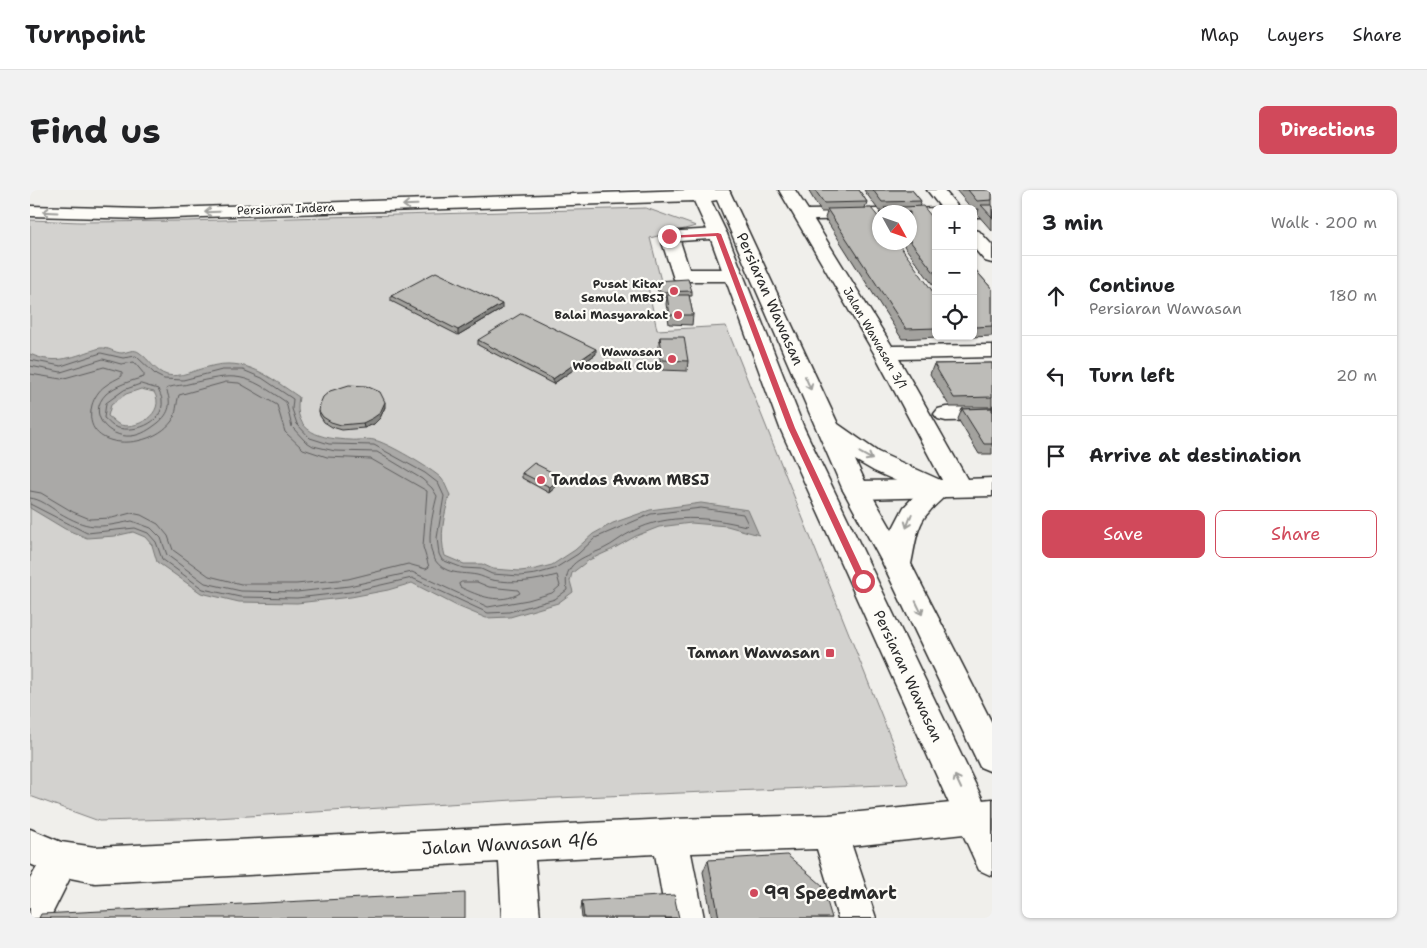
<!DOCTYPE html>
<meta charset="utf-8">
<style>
body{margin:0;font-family:"Shantell Sans",sans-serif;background:#f2f2f2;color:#202124}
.controls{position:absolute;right:15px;top:15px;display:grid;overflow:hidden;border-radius:8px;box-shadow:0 1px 4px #0004}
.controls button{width:45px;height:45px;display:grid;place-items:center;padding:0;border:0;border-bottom:1px solid #e0e0e0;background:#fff;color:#202124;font:25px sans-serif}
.compass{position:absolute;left:842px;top:15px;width:45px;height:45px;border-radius:50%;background:#fff;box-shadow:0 1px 4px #0004;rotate:130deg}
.stop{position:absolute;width:15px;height:15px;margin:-11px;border:4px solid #d1495b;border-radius:50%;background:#fff}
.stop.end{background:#d1495b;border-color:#fff;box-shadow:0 1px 5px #0008}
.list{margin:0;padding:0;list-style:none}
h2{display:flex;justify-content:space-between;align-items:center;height:65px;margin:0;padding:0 20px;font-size:21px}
h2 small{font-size:16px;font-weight:400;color:#757577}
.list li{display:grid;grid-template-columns:32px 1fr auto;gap:15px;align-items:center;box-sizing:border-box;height:80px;padding:0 20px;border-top:1px solid #e0e0e0}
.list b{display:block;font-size:19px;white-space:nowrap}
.list p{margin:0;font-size:16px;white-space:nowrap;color:#757577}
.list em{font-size:16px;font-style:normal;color:#757577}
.actions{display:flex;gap:10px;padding:15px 20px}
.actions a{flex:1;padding:11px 0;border:1px solid #d1495b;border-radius:8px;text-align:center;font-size:18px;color:#d1495b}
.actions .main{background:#d1495b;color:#fff}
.icon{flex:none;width:28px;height:28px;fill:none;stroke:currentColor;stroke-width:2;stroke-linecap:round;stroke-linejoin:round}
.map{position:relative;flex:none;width:962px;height:728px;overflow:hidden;border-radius:8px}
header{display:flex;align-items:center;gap:30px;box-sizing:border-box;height:70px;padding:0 25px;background:#fff;border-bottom:1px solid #e0e0e0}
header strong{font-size:24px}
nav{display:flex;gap:28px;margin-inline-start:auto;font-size:18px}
.intro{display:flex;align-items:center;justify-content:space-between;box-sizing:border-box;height:120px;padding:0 30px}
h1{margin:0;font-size:35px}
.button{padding:12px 22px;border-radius:8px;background:#d1495b;color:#fff;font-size:18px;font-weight:700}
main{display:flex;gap:30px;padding:0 30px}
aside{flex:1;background:#fff;border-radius:8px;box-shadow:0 1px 4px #0004}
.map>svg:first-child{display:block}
</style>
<header>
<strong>Turnpoint</strong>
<nav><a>Map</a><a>Layers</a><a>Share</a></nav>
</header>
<div class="intro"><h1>Find us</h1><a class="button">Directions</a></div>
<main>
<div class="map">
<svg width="962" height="728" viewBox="0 0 962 728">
<rect width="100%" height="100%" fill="#f0efeb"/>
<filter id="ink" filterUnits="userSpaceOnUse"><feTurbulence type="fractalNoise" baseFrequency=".02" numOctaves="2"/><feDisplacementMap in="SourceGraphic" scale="10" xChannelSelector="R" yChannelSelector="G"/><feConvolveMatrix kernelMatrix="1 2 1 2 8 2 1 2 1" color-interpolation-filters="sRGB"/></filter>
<g filter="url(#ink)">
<path fill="#d3d2cf" stroke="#7f7e7d" d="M 616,18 L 666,36 L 620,48 L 631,91 L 617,92 L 627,140 L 696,136 L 879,594 L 500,609 L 186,628 L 69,631 L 0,606 L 0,30 L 50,32 L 156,31 Z"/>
<path fill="#aaa9a7" stroke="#777775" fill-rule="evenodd" d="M 70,158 C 79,157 84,163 92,163 C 99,162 104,158 110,163 C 120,170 124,181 137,185 C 151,188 164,180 178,177 C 216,166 239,187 269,207 C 262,243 292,249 321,250 C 328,251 337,248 344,250 C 356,252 402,279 411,288 C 415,292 417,300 420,305 C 414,324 409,347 415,366 L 434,374 L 452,374 L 463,379 L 490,381 L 506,379 L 522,375 L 545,360 L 563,344 L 583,333 L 620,320 L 671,313 L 718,320 L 729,345 L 697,336 L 661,333 L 629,337 L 606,346 L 581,360 L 559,370 L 542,383 L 540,391 L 543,402 L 528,413 L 480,427 L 456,428 L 427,416 L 382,393 L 358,400 L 321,407 L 267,413 L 209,412 L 171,403 L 127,372 L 122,355 L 115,347 L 103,342 L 85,346 L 57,348 L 35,339 L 0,318 L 0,164 C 27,176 44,166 70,158 ZM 111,199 L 124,202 C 137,223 105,242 88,234 C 85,232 81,228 78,226 L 81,215 L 96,204 Z"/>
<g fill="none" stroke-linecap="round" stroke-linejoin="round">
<path stroke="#5e5d5d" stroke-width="1" d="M 0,170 L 31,176 L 71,163 L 93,168 L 106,166 L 126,185 L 134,189 L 153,190 L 192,180 L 213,180 L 232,188 L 263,209 L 262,219 L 267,234 L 280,248 L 299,254 L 344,255 L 395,283 L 408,293 L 414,306 L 407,348 L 409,364 L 412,370 L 433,378 L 451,379 L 462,384 L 490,386 L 506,384 L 524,379 L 548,364 L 565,348 L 621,324 L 671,318 L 713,324 L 718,334 L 716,336 C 679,327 638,323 603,341 C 592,346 584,354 573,359 C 552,368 532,373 537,400 L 525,409 L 479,422 L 458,423 L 382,388 L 320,402 L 267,408 L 210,407 L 173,399 L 132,369 L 126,352 L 118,343 L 105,338 L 57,343 L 0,314
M 0,176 L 31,182 L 73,169 L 91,174 L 104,172 L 114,184 L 114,187 C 101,191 86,195 76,204 C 56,224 79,248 101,246 C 112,245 120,239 128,233 C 140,223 142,213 136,199 C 142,195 151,196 158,194 C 208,182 214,183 256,212 L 262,237 L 275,251 L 283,256 L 305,261 L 347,262 L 392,289 L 402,298 L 407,306 C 402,327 390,369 417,380 C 426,384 437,383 447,385 C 452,386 457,389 462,390 C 484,394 506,391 527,385 L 530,396 L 522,403 L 498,410 L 458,417 L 382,382 L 319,396 L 267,402 L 211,401 L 175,393 L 137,365 L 131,348 L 121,338 L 102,331 C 67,338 59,340 28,322 C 19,316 10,309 0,308
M 0,184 L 31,189 L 74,177 L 92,182 L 92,186 C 87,189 80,192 75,196 C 69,200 64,208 62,215 C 50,262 120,261 142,231 C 147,223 146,214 149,205 L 196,192 L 209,193 L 247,215 L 255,242 L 273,259 L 297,267 L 341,269 L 397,301 L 393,357 L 399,377 L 396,379 L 378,374 L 318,389 L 266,394 L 211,394 L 179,386 L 143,360 L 138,346 L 128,334 L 111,325 L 101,323 L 82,328 L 60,329 L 43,322 L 11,303 L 0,301
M 111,194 L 128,199 C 129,202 132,207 132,210 C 135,234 101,245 83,236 C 80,234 77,230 74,228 L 76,213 L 94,200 Z
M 432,392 L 447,392 L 459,397 L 488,400 L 490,403 C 470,415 449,406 430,397 L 429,394 Z"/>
<defs>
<path id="minor" d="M 749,0 L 765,0 L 778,20 L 849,19 L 855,20 L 857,22 L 849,22 L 849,29 L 784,30 L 862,156 L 962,155 L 962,167 L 869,169 L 937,289 L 962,288 L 962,306 L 826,309 L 817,306 L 813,300 L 817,294 L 826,291 L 912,290 L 844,163 Z
M 897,0 L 914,0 L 930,19 L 912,19 Z
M 943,17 L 962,17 L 962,27 L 943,27 L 943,19 L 936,19 Z
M 906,18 L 910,19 L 906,19 L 906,28 L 879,29 L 879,22 L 871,22 L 879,19 Z
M 688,39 L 694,40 L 697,44 L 694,48 L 650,51 L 659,79 L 704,79 L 711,81 L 714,85 L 711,89 L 704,91 L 651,91 L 644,89 L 630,46 L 633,42 Z
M 943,40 L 949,41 L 962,55 L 962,73 L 955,71 L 943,57 Z
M 962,216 L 962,230 L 916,231 L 908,229 L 904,224 L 908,219 L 916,217 Z
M 962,609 L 962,641 L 822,656 L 846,728 L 808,728 L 787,659 L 661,663 L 674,728 L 636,728 L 625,664 L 505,670 L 510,728 L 472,728 L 469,672 L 65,693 L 40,688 L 20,728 L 0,728 L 0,689 L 7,677 L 0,674 L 0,639 L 31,652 L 65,657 L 640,629 L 799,625 Z"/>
<path id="major" d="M 659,0 L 699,0 L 808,234 L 848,262 L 917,293 L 921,299 C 915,308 906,313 899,322 C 886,335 885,357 881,374 L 962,533 L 962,582 L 950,577 L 853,374 L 813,300 L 687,10 L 681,11 L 697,44 L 774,238 L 962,629 L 962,686 L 949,680 L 750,238 L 679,44 L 664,11 L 112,29 L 0,26 L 0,16 L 112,19 ZM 825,270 L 844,281 L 889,301 L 874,317 L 862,340 L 839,300 Z"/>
</defs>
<use href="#minor" stroke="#2b2b2b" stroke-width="3"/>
<use href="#major" stroke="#2b2b2b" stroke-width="3"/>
<use href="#minor" fill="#fdfcf7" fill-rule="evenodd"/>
<use href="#major" fill="#fdfcf7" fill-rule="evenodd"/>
</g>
<path fill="#a3a29e" stroke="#2b2b2b" d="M 778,0 L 829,0 L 837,12 L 835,18 L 906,106 L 906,146 L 925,146 L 872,149 L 795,28 L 797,22 L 791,22 Z
M 834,0 L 882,0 L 891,11 L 889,17 L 906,32 L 906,99 L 871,52 L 880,52 L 880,22 L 853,22 L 853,21 L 849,21 Z
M 926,0 L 962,0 L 962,41 L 947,24 L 949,19 L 943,20 Z
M 943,77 L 962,99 L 962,146 L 942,147 L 941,146 L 943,146 Z
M 626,91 L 662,101 L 662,106 L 659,106 L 663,125 L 662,135 L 639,134 L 636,114 L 637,107 L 630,107 L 626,95 Z
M 361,106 L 472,119 L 428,145 L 361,111 Z
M 630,147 L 658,171 L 657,181 L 632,180 L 628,156 Z
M 448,150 L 566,164 L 523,194 L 448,155 Z
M 962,173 L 962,217 L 920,217 L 900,184 L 904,174 Z
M 355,217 L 350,228 L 344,234 L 334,238 L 312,240 L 302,237 L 294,232 L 290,226 L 289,221 Z
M 962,218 L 962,264 L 949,264 L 928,229 L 932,219 Z
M 492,283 L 531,287 L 531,292 L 519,303 L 492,288 Z
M 678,670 L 802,728 L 682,728 L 673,682 Z
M 552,711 L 649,728 L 552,728 L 551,719 Z"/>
<path fill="#848481" stroke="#2b2b2b" d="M 472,114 L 472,119 L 428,145 L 428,140 Z
M 566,159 L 566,164 L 523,194 L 523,189 Z
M 355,212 L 355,217 L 350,228 L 344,234 L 334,238 L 333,233 Z
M 531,287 L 531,292 L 519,303 L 520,297 Z"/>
<path fill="#bdbcb8" stroke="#2b2b2b" d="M 785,0 L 829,0 L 837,12 L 794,13 Z
M 843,0 L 882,0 L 891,11 L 852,12 Z
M 938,0 L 962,0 L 962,10 L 947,11 Z
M 951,15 L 962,15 L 962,27 Z
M 893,16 L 906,32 L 906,85 L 880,51 L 880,22 L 858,22 L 854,18 Z
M 841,18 L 850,29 L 850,52 L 867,52 L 906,106 L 906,138 L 876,139 L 797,19 Z
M 943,77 L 962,99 L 962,136 L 946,137 L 943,133 Z
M 406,82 L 472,114 L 428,140 L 361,106 Z
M 658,89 L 662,101 L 630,102 L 626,91 Z
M 637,105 L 659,105 L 663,125 L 640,125 Z
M 492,123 L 566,159 L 523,189 L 448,150 Z
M 630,147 L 654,147 L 658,171 L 633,170 Z
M 962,173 L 962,207 L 924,208 L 904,174 Z
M 319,195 L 336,196 L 350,202 L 355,212 L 350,223 L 343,228 L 333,233 L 311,235 L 301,232 L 293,227 L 289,221 L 290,214 L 293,207 L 300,201 Z
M 962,218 L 962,254 L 954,254 L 932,219 Z
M 504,273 L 531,287 L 520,297 L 492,283 Z
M 757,665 L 792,695 L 802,728 L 689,728 L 678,670 Z
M 435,703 L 435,728 L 9,728 L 11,724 Z
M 644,705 L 649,728 L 554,728 L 552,711 Z"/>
<defs><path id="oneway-shaft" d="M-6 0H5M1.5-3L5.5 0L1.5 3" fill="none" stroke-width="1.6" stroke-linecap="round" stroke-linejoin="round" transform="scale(1.25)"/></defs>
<g stroke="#9e9e9b">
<use href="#oneway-shaft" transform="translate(380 15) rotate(178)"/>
<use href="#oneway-shaft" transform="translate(20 22) rotate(-177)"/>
<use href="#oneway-shaft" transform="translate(182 22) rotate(178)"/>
<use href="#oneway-shaft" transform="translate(778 193) rotate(66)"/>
<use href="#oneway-shaft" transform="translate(836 266) rotate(29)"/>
<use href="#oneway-shaft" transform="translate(879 331) rotate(111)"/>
<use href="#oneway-shaft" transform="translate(889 418) rotate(64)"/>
<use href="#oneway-shaft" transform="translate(928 592) rotate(-115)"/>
</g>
</g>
<path fill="#d1495b" d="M 688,43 L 691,44 L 765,238 L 837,391 L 836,393 L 830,393 L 829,391 L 758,238 L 686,46 L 639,48 L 636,46 Z"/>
<g fill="#d1495b" stroke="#fdfcf7" stroke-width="2">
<circle cx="644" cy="101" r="5"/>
<circle cx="648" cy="125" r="5"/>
<circle cx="642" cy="169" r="5"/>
<circle cx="511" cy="290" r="5"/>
<rect x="795" y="458" width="10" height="10" rx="2.5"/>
<circle cx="724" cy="703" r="5"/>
</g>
<g text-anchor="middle" stroke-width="4.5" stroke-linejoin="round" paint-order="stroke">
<g font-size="12" fill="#2b2b2b" stroke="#fdfcf7">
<text transform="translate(256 19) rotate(-2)" y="4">Persiaran Indera</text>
<text transform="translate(845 148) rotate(60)" y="4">Jalan Wawasan 3/1</text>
</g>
<g font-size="12" font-weight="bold" fill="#2b2b2b" stroke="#fdfcf7" text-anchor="end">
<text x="634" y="98">Pusat Kitar<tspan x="634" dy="14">Semula MBSJ</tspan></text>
<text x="638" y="129">Balai Masyarakat</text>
<text x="632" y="166">Wawasan<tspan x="632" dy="14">Woodball Club</tspan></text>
</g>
<g font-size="15" fill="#2b2b2b" stroke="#fdfcf7">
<text transform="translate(740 109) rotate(66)" y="5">Persiaran Wawasan</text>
<text transform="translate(878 486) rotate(65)" y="5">Persiaran Wawasan</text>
</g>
<g font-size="15" font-weight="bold" fill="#2b2b2b" stroke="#fdfcf7" text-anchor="start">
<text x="521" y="295">Tandas Awam MBSJ</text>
<text x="790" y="468" text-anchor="end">Taman Wawasan</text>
</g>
<g font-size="18" fill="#2b2b2b" stroke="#fdfcf7">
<text transform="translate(480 654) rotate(-3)" y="6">Jalan Wawasan 4/6</text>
</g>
<g font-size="18" font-weight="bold" fill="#2b2b2b" stroke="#fdfcf7" text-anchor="start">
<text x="734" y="709">99 Speedmart</text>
</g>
</g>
</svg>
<div class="controls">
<button>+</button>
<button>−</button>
<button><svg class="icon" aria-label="locate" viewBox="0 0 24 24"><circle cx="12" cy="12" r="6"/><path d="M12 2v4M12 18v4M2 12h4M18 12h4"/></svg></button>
</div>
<svg class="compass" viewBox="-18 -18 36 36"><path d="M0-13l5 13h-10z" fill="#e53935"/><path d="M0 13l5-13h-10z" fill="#757577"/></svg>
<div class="stop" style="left:833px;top:391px"></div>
<div class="stop end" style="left:639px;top:46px"></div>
</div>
<aside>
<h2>3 min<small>Walk · 200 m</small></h2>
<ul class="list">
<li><svg class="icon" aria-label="ahead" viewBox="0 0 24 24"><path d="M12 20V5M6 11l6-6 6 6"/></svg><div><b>Continue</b><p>Persiaran Wawasan</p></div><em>180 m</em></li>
<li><svg class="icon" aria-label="left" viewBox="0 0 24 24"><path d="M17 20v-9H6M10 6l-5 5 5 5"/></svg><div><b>Turn left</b></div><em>20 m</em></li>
<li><svg class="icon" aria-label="arrive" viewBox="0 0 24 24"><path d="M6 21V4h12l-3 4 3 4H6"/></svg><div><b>Arrive at destination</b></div></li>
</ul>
<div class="actions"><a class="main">Save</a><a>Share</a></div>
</aside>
</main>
